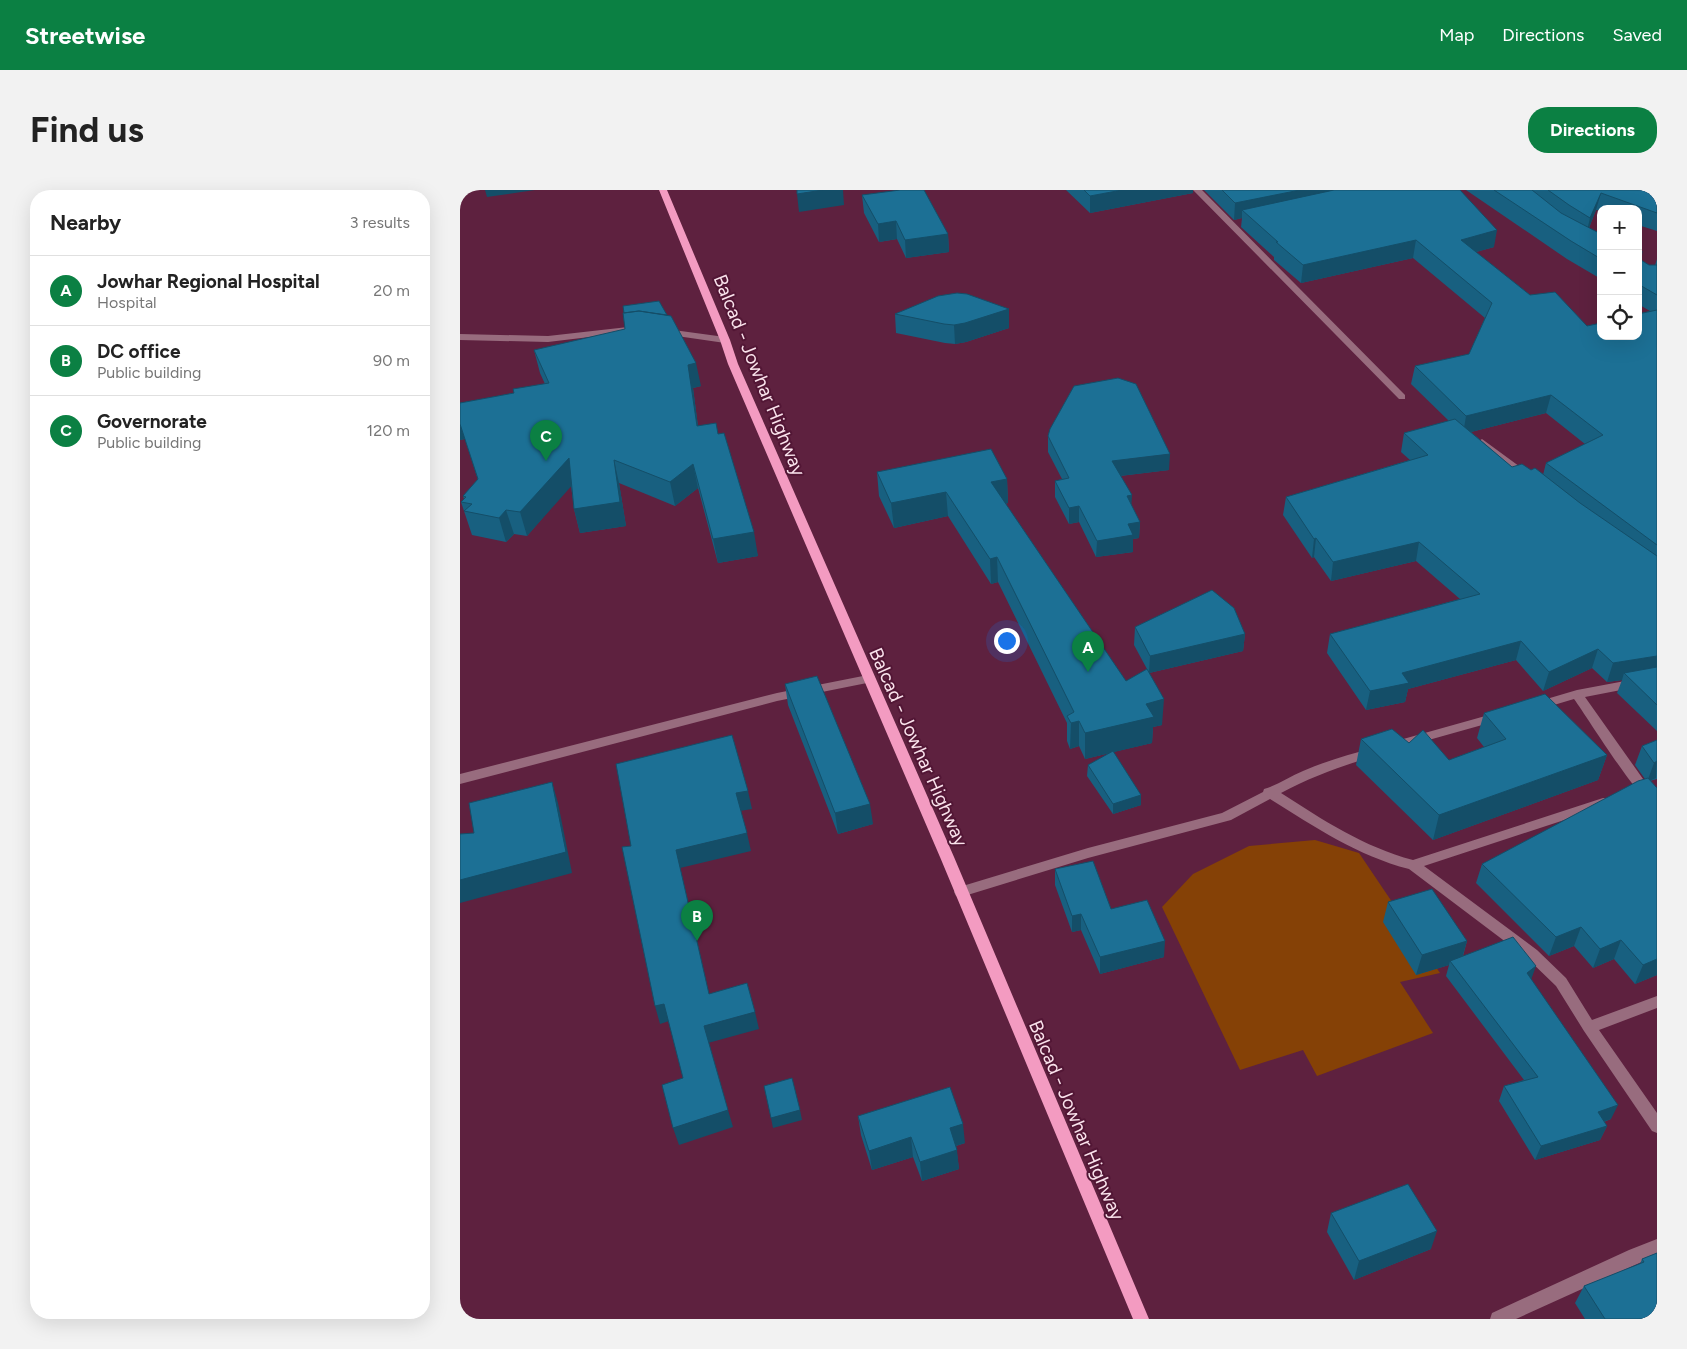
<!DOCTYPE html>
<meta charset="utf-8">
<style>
body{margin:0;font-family:Figtree,sans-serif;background:#f2f2f2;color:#222}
.controls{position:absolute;right:15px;top:15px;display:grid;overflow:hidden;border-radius:10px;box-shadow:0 5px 20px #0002}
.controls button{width:45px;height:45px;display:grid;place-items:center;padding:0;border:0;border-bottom:1px solid #e0e0e0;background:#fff;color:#222;font:25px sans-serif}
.you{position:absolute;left:546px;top:450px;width:18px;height:18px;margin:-12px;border:4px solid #fff;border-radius:50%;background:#1a73e8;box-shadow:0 0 0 8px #1a73e833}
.badge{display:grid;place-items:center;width:32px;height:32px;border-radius:50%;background:#0b8043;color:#fff;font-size:16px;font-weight:700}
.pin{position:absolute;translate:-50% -41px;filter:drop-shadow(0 1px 2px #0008)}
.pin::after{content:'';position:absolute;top:26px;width:18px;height:15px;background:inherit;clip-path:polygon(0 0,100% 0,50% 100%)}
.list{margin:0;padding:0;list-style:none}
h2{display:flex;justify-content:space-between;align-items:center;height:65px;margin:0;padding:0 20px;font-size:21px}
h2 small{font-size:16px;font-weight:400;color:#767676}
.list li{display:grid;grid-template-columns:32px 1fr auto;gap:15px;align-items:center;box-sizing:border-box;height:70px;padding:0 20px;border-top:1px solid #e0e0e0}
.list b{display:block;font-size:19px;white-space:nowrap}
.list p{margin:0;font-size:16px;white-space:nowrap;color:#767676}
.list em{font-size:16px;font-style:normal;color:#767676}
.icon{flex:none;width:28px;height:28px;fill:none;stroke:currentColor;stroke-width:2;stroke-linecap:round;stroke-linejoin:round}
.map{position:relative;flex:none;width:1197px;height:1129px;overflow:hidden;border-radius:20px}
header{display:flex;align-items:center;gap:30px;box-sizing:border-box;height:70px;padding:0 25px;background:#0b8043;color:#fff}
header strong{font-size:24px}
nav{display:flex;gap:28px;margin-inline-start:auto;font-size:18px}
.intro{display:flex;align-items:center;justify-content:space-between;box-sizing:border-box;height:120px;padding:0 30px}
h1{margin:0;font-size:35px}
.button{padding:12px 22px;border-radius:20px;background:#0b8043;color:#fff;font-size:18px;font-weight:700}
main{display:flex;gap:30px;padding:0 30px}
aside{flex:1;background:#fff;border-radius:20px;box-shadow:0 5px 20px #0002}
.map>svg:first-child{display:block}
</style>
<header>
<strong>Streetwise</strong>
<nav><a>Map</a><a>Directions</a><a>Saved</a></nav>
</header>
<div class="intro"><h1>Find us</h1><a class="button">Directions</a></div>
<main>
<aside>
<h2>Nearby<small>3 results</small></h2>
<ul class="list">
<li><span class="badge">A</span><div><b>Jowhar Regional Hospital</b><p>Hospital</p></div><em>20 m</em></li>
<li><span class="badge">B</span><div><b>DC office</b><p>Public building</p></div><em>90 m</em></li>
<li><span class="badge">C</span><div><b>Governorate</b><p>Public building</p></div><em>120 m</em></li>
</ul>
</aside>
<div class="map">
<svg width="1197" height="1129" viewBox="0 0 1197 1129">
<rect width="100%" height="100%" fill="#5e213f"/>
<path fill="#854106" d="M 855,650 L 899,663 L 980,783 L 940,792 L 973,843 L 857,886 L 843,860 L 780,880 L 702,717 L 733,684 L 789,656 Z"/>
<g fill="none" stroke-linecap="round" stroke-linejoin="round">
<path fill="#986c7e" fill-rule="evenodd" d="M 733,0 L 742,0 L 945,205 L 945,209 L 939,209 Z
M 168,137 L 173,140 L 171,142 L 88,152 L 0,150 L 0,144 L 88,146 Z
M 206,139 L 265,147 L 270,150 L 265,153 L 203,144 L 201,142 Z
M 1022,249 L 1071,285 L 1072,287 L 1071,289 L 1063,289 L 1018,254 L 1017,252 Z
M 408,485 L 412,486 L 414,489 L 412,492 L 317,511 L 0,594 L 0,584 L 317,503 Z
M 1197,485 L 1197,493 L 1125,507 L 1188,596 L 1197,606 L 1197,619 C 1180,613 1128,528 1114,509 L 1077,520 L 1071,516 L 1073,513 L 1117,500 Z
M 1036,523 L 1040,524 L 1042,527 L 1040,530 L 933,560 L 927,556 L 929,553 Z
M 914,558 L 918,559 L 920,562 L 918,565 C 884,575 853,586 821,603 C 863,630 904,657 953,670 L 1143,608 L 1153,608 L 1154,611 L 1153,614 L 964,676 L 1077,760 L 1106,788 L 1132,830 L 1197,806 L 1197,818 L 1139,840 L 1197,923 L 1197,943 L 1192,941 L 1124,841 L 1096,796 L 1067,768 L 949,679 C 898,666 855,637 810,609 L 771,630 L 628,668 L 501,707 L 496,706 L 494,702 L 496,698 L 628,658 L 762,623 L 803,602 L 804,599 C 818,595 830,586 843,581 C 866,571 890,564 914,558 Z
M 1197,1049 L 1197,1065 L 1056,1129 L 1030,1129 L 1032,1123 L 1169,1060 Z"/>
<path fill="#f39bc1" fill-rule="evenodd" d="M 199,0 L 207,0 L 270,150 L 278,174 L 494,667 L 689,1129 L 673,1129 L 480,667 L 268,174 L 260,150 Z"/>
</g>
<path fill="#186080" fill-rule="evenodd" d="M 606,0 L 733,0 L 733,3 L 630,23 Z
M 744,0 L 1000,0 L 1034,57 L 1016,62 L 1070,105 L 1127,136 L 1190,121 L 1178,114 L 1178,59 L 1181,70 L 1189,75 L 1195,75 L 1197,69 L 1197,541 L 1157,503 L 1162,490 L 1147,492 L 1132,478 L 1083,501 L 1056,470 L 948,499 L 945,512 L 906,520 L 867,463 L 870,444 L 1000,409 L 956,371 L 871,391 L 854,367 L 852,368 L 823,325 L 826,307 L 950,270 L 941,262 L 944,243 L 989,231 L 951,194 L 955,176 L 1009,164 L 1025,128 L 953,68 L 841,93 L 814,70 L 814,67 L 781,37 L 782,28 L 774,30 ZM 1086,223 L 1125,254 L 1086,273 L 1083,285 L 1052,277 L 1011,242 Z
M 1006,0 L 1197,0 L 1197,41 L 1178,35 L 1178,19 L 1141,19 L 1141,21 L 1136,20 L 1129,38 L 1141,44 L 1141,89 L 1107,69 Z
M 402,5 L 488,44 L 489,62 L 446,68 L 437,49 L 419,52 L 404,23 Z
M 435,124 L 549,138 L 506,152 L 495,154 L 485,153 L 436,143 Z
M 74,160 L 241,196 L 233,198 L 238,236 L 258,244 L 298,366 L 258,373 L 238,298 L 215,316 L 159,293 L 166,336 L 120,343 L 114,319 L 111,295 L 67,346 L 54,344 L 46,352 L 12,345 L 1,312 L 4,309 L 3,306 L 18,290 L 5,249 L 0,250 L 0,213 L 54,203 L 85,194 L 80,183 Z
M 588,246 L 709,280 L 660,286 L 671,315 L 680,332 L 679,348 L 673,349 L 673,362 L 636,367 L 619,332 L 609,334 L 595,307 L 595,291 L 602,289 L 588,262 Z
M 417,282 L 547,289 L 548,313 L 545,314 L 666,491 L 687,479 L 674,455 L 675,437 L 785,444 L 783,461 L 689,483 L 702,535 L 693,537 L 692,553 L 653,562 L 681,605 L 681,615 L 653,624 L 627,586 L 628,575 L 650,563 L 625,569 L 619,556 L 610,559 L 607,551 L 607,533 L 538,392 L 531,394 L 488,326 L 434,338 L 419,306 Z
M 325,494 L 413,634 L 378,644 L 328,515 Z
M 1024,523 L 1147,565 L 1138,590 L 973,650 L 896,575 L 901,549 L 949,553 L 989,570 L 1024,557 L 1017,548 Z
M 1197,550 L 1197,589 L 1190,591 L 1197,598 L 1197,785 L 1175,794 L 1154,769 L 1133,778 L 1114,756 L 1089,766 L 1016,693 L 1022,674 L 1185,589 L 1175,575 L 1182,556 Z
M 595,679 L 651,719 L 704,767 L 640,784 L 621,740 L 612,742 L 595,695 Z
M 928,712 L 1007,751 L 1003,766 L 1071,789 L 1151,929 L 1144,932 L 1147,936 L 1140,950 L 1075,970 L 1039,911 L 1044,896 L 1064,890 L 986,786 L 989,775 L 956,785 L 923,732 Z
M 398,926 L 505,953 L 496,956 L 499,979 L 462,991 L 453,967 L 412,980 L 401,945 Z
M 871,1023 L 971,1059 L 894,1090 L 867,1042 Z
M 1197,1063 L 1197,1129 L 1125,1129 L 1115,1113 L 1124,1096 L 1180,1074 L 1182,1069 Z"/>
<path fill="#144e68" d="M 25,0 L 75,0 L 27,7 Z
M 363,0 L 383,0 L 384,15 L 339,22 L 337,4 Z
M 662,0 L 733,0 L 733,3 L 630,23 L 630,6 Z
M 840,0 L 884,0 L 782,20 L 782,28 L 774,30 L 775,13 Z
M 1141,3 L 1136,20 L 1126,45 L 1130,28 Z
M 436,31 L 437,49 L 419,52 L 418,34 Z
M 1037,40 L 1034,57 L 998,67 L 1001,50 Z
M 488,44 L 489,62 L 446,68 L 445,50 Z
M 956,50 L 953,68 L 841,93 L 843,75 Z
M 549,119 L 549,138 L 506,152 L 495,154 L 494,135 Z
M 236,173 L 241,196 L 233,198 L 241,260 L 237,236 L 228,175 Z
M 1091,205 L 1086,223 L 1003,244 L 1006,226 Z
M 0,234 L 5,249 L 0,250 Z
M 710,264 L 709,280 L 651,287 L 652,271 Z
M 109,268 L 115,292 L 67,346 L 60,322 Z
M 154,270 L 159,293 L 166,336 L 120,343 L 114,319 Z
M 233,274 L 238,298 L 215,316 L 210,292 Z
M 547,289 L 548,313 L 531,317 L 531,292 Z
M 486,302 L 488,326 L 434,338 L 431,313 Z
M 672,305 L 671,322 L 667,306 Z
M 619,316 L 619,332 L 609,334 L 609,318 Z
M 46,320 L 54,344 L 46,352 L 39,328 Z
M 680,332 L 679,348 L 673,349 L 673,362 L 636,367 L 637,351 L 668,334 Z
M 294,342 L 298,366 L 258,373 L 253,349 Z
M 856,348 L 854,367 L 852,368 L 854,349 Z
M 959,352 L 956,371 L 871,391 L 873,372 Z
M 537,367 L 538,392 L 531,394 L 530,369 Z
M 785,444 L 783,461 L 689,483 L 690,466 Z
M 1061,451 L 1056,470 L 948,499 L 945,512 L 906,520 L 910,501 L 942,483 Z
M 1138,459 L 1132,478 L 1083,501 L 1089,482 Z
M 1197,466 L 1197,484 L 1164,483 L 1162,490 L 1147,492 L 1153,473 Z
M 704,509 L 702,535 L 693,537 L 692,553 L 625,569 L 625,543 L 686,514 Z
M 619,531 L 619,556 L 610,559 L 611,533 Z
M 1147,565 L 1138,590 L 973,650 L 979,625 Z
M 1197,571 L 1196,588 L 1187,592 L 1194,573 Z
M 92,592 L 98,613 L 112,683 L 0,713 L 0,690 Z
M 288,601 L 292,619 L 280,621 L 276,603 Z
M 681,605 L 681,615 L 653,624 L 653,614 Z
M 410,614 L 413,634 L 378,644 L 375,623 Z
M 287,643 L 291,661 L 220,678 L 254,822 L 216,660 Z
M 621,724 L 621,740 L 612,742 L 612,726 Z
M 1121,737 L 1114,756 L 1089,766 L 1096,747 Z
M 1161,750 L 1154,769 L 1133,778 L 1140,759 Z
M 705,751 L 704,767 L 640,784 L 640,767 Z
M 1007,751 L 1001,771 L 990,771 L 989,775 L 956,785 L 962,765 Z
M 1197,769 L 1197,785 L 1175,794 L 1183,775 Z
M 1076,776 L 1071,790 L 1067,783 Z
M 204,814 L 209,831 L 200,834 L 195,816 Z
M 295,822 L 299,839 L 248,853 L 244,836 Z
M 1158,915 L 1151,929 L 1131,936 L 1138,922 Z
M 268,920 L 273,937 L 219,955 L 213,938 Z
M 340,920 L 342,930 L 313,938 L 311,928 Z
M 503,934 L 505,953 L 492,957 L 490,938 Z
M 1147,936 L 1140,950 L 1075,970 L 1081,956 Z
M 451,947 L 453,967 L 412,980 L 409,961 Z
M 497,960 L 499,979 L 462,991 L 460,972 Z
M 977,1041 L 971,1059 L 894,1090 L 899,1071 Z"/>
<path fill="#1c7095" stroke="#144e68" d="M 337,0 L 363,0 L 337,4 Z
M 440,0 L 464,0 L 488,44 L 445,50 L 436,31 L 418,34 L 402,5 Z
M 624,0 L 662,0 L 630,6 Z
M 762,0 L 840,0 L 775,13 Z
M 874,0 L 1000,0 L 1037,40 L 1001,50 L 1070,105 L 1095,102 L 1127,136 L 1141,133 L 1141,146 L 1178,146 L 1178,124 L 1197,120 L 1197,355 L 1086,273 L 1143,245 L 1091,205 L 1006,226 L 955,176 L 1009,164 L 1032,113 L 956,50 L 843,75 L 816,52 L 818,52 L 782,20 Z
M 1034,0 L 1072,0 L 1101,23 L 1141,44 L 1141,69 L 1111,51 Z
M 1088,0 L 1197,0 L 1197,23 L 1141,3 L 1130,28 L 1109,15 Z
M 1178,59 L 1182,61 L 1181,70 L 1189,75 L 1197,75 L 1197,105 L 1178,94 Z
M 497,103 L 507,104 L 549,119 L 505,133 L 494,135 L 484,134 L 435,124 L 478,106 Z
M 199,111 L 207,125 L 179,121 L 164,123 L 163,116 Z
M 179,121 L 211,126 L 236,173 L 228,175 L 237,236 L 256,233 L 258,244 L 264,243 L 294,342 L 253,349 L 233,274 L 210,292 L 154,270 L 160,312 L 114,319 L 109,268 L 60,322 L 46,320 L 39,328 L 4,321 L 12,314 L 1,312 L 6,307 L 3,306 L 18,289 L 0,234 L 0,213 L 54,203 L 53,199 L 89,193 L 74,160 L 165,139 L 163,123 Z
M 658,188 L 676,194 L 710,264 L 652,271 L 672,305 L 667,306 L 680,332 L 668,334 L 673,345 L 637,351 L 619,316 L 609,318 L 595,291 L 609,288 L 588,246 L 590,239 L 614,196 Z
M 995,229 L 1052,277 L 1062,274 L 1071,280 L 1075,278 L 1120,313 L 1197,366 L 1197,466 L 1153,473 L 1138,459 L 1089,482 L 1061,451 L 942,483 L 949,493 L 910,501 L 870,444 L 1020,404 L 959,352 L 873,372 L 856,348 L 854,349 L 826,307 L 968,265 L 944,243 Z
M 531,259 L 547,289 L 531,292 L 666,491 L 687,479 L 704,509 L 686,514 L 694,527 L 625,543 L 619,531 L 611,533 L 607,526 L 614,522 L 537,367 L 530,369 L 486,302 L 431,313 L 417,282 Z
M 752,400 L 774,418 L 785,444 L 690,466 L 675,437 Z
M 1197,477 L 1197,515 L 1164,483 Z
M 357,486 L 410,614 L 375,623 L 325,494 Z
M 1085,504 L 1147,565 L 979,625 L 901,549 L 932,539 L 949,553 L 963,540 L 989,570 L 1046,549 L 1024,523 Z
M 272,545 L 288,601 L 276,603 L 287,643 L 216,660 L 249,804 L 287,793 L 295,822 L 244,836 L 268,920 L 213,938 L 202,895 L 223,888 L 204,814 L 195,816 L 162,657 L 171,656 L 156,574 Z
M 1197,550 L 1197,571 L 1194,573 L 1182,556 Z
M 653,561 L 681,605 L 653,614 L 628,575 Z
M 1188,588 L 1197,598 L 1197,769 L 1183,775 L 1161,750 L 1140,759 L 1121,737 L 1096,747 L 1022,674 L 1178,591 Z
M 92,592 L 106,662 L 0,690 L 0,644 L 14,643 L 9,613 Z
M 633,671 L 651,719 L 687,710 L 705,751 L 640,767 L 621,724 L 612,726 L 595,679 Z
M 972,699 L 1007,751 L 962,765 L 928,712 Z
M 1053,747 L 1076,776 L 1067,783 L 1158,915 L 1138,922 L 1147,936 L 1081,956 L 1044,896 L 1078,887 L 990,771 Z
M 332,888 L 340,920 L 311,928 L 304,896 Z
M 490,897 L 503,934 L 490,938 L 497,960 L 460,972 L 451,947 L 409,961 L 398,926 Z
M 948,994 L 977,1041 L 899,1071 L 871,1023 Z
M 1197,1063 L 1197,1129 L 1145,1129 L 1124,1096 L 1184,1072 L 1182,1069 Z"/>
<g text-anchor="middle" stroke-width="4" stroke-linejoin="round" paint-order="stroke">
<g font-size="19" fill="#fae3ec" stroke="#521635">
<text transform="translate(300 185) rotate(68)" y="7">Balcad - Jowhar Highway</text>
<text transform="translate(459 557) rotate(66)" y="7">Balcad - Jowhar Highway</text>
<text transform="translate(617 930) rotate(67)" y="7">Balcad - Jowhar Highway</text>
</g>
</g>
</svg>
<div class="controls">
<button>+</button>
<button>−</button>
<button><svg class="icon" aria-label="locate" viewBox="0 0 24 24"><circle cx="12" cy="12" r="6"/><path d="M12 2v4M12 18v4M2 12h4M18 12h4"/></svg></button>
</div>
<div class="you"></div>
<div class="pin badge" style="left:628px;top:482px">A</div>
<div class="pin badge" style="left:237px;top:751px">B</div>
<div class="pin badge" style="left:86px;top:271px">C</div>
</div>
</main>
